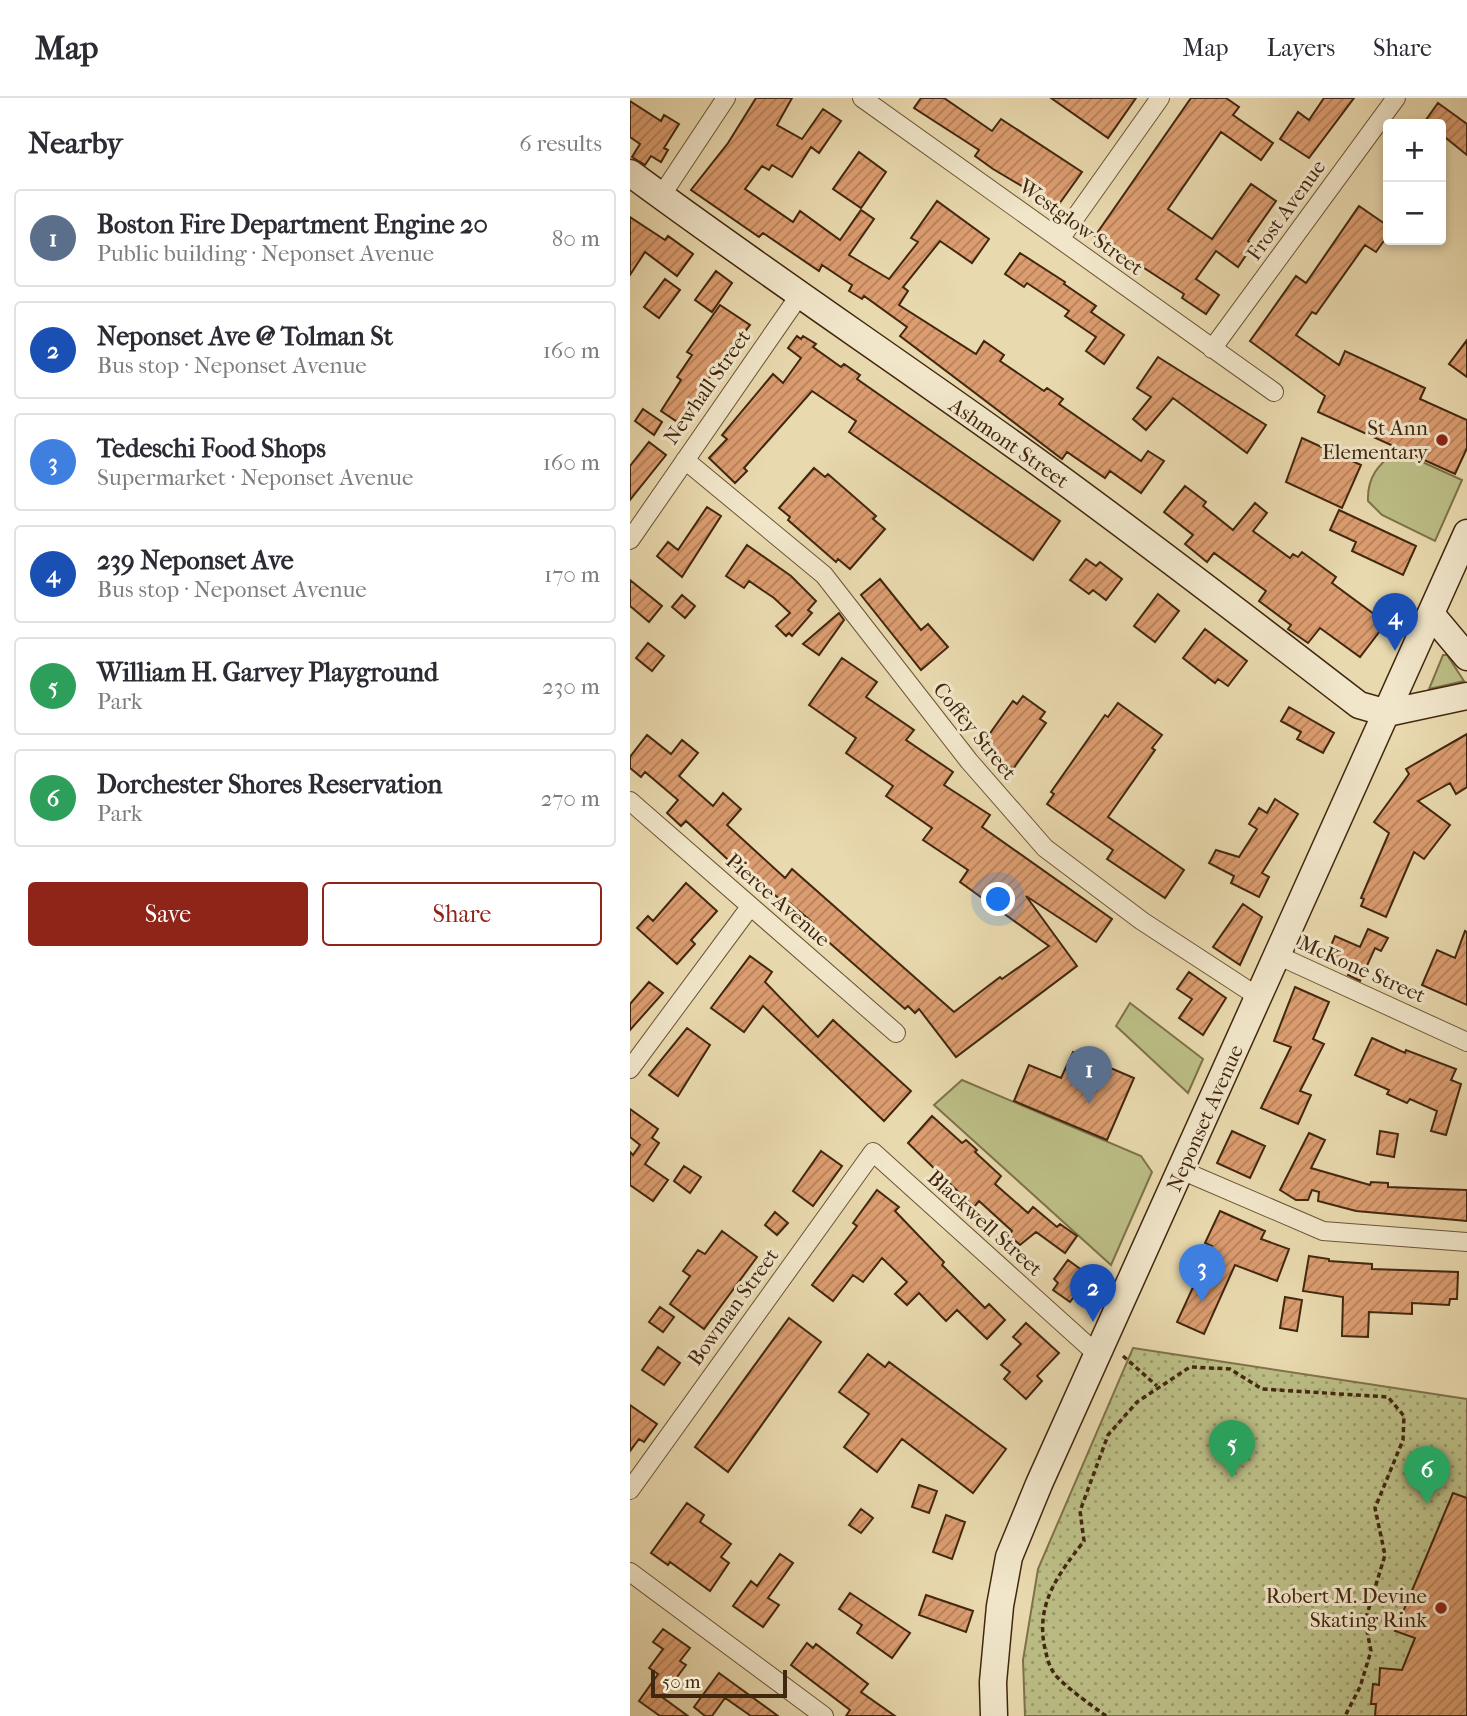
<!DOCTYPE html>
<meta charset="utf-8">
<style>
body{margin:0;font-family:"IM FELL French Canon",serif;background:#f2f2f3;color:#2b2b33}
.controls{position:absolute;right:21px;top:21px;display:grid;overflow:hidden;border-radius:7px;box-shadow:0 4px 10px #0003}
.controls button{width:63px;height:63px;display:grid;place-items:center;padding:0;border:0;border-bottom:2px solid #e1e1e2;background:#fff;color:#2b2b33;font:35px sans-serif}
.scale{position:absolute;left:21px;bottom:18px;width:136px;box-sizing:border-box;padding-left:7px;border:4px solid #42270f;border-top:0;font-size:19px;line-height:24px;white-space:nowrap;color:#42270f;-webkit-text-stroke:5px #f1e6ca;paint-order:stroke}
.you{position:absolute;left:369px;top:802px;width:24px;height:24px;margin:-18px;border:5px solid #fff;border-radius:50%;background:#1a73e8;box-shadow:0 0 0 10px #1a73e833}
.badge{display:grid;place-items:center;width:46px;height:46px;border-radius:50%;background:#8f2418;color:#fff;font-size:23px;font-weight:700}
.pin{position:absolute;translate:-50% -58px;filter:drop-shadow(0 2px 4px #0008)}
.pin::after{content:'';position:absolute;top:37px;width:24px;height:21px;background:inherit;clip-path:polygon(0 0,100% 0,50% 100%)}
.list{margin:0;padding:0;list-style:none}
h2{display:flex;justify-content:space-between;align-items:center;height:91px;margin:0;padding:0 28px;font-size:30px}
h2 small{font-size:23px;font-weight:400;color:#7c7c81}
.list li{display:grid;grid-template-columns:46px 1fr auto;gap:21px;align-items:center;box-sizing:border-box;height:98px;margin:0 14px 14px;padding:0 14px;border:2px solid #e1e1e2;border-radius:7px}
.list b{display:block;font-size:26px;white-space:nowrap}
.list p{margin:0;font-size:23px;white-space:nowrap;color:#7c7c81}
.list em{font-size:23px;font-style:normal;color:#7c7c81}
.actions{display:flex;gap:14px;padding:21px 28px}
.actions a{flex:1;padding:16px 0;border:2px solid #8f2418;border-radius:7px;text-align:center;font-size:24px;color:#8f2418}
.actions .main{background:#8f2418;color:#fff}
.map{position:relative;flex:none;width:837px;height:1618px;overflow:hidden}
header{display:flex;align-items:center;gap:42px;box-sizing:border-box;height:98px;padding:0 35px;background:#fff;border-bottom:2px solid #e1e1e2}
header strong{font-size:33px}
nav{display:flex;gap:38px;margin-inline-start:auto;font-size:24px}
main{display:flex}
aside{flex:1;background:#fff}
.map>svg:first-child{display:block}
</style>
<header>
<strong>Map</strong>
<nav><a>Map</a><a>Layers</a><a>Share</a></nav>
</header>
<main>
<aside>
<h2>Nearby<small>6 results</small></h2>
<ul class="list">
<li><span class="badge" style="background:#5c6f8a">1</span><div><b>Boston Fire Department Engine 20</b><p>Public building · Neponset Avenue</p></div><em>80 m</em></li>
<li><span class="badge" style="background:#1a4fb4">2</span><div><b>Neponset Ave @ Tolman St</b><p>Bus stop · Neponset Avenue</p></div><em>160 m</em></li>
<li><span class="badge" style="background:#3f7fe0">3</span><div><b>Tedeschi Food Shops</b><p>Supermarket · Neponset Avenue</p></div><em>160 m</em></li>
<li><span class="badge" style="background:#1a4fb4">4</span><div><b>239 Neponset Ave</b><p>Bus stop · Neponset Avenue</p></div><em>170 m</em></li>
<li><span class="badge" style="background:#2e9e5b">5</span><div><b>William H. Garvey Playground</b><p>Park</p></div><em>230 m</em></li>
<li><span class="badge" style="background:#2e9e5b">6</span><div><b>Dorchester Shores Reservation</b><p>Park</p></div><em>270 m</em></li>
</ul>
<div class="actions"><a class="main">Save</a><a>Share</a></div>
</aside>
<div class="map">
<svg width="837" height="1618" viewBox="0 0 837 1618">
<defs>
<pattern id="park-dots" width="8" height="8" patternUnits="userSpaceOnUse" patternTransform="scale(1.75)"><rect width="8" height="8" fill="#bcbe86"/><path d="M2 2h.1M6 6h.1" fill="none" stroke="#9a9a6c" stroke-width="1.8" stroke-linecap="round"/></pattern>
<pattern id="building-hatch" width="6" height="6" patternUnits="userSpaceOnUse" patternTransform="scale(1.75)"><rect width="6" height="6" fill="#dc9d70"/><path d="M-1 1l2-2M0 6l6-6M5 7l2-2" fill="none" stroke="#b4805a"/></pattern>
</defs>
<rect width="100%" height="100%" fill="#e9d9ae"/>
<filter id="stains"><feTurbulence type="fractalNoise" baseFrequency=".00286" numOctaves="4"/><feColorMatrix values="0 0 0 0 .2 0 0 0 0 .09 0 0 0 0 .02 0 0 0 .5 -.17"/></filter>
<radialGradient id="worn" r=".72"><stop offset=".6" stop-color="#630" stop-opacity="0"/><stop offset="1" stop-color="#630" stop-opacity=".3"/></radialGradient>
<path fill="#bcbe86" stroke="#7f724a" stroke-width="2" d="M 766,352 L 832,382 L 805,443 L 752,417 L 738,403 C 737,378 749,367 766,352 Z
M 813,557 L 817,557 L 834,583 L 799,591 Z
M 500,905 L 573,961 L 558,995 L 486,928 Z
M 332,982 L 511,1058 L 522,1074 L 481,1167 L 304,1007 Z"/>
<path fill="url(#park-dots)" stroke="#7f724a" stroke-width="2" d="M 503,1250 L 837,1301 L 837,1618 L 395,1618 L 393,1562 L 408,1471 Z"/>
<path fill="url(#building-hatch)" stroke="#42270f" stroke-width="2" d="M 126,0 L 162,0 L 147,27 L 172,41 L 193,11 L 211,23 L 189,55 L 181,49 L 162,79 L 142,67 L 139,72 L 132,68 L 115,91 L 163,124 L 170,113 L 210,142 L 231,112 L 244,121 L 219,157 L 259,181 L 288,144 L 281,140 L 307,103 L 359,141 L 342,165 L 310,143 L 273,189 L 278,193 L 269,207 L 346,256 L 354,243 L 374,257 L 370,263 L 414,293 L 417,290 L 433,301 L 429,306 L 511,363 L 518,353 L 534,363 L 511,395 L 480,373 L 475,380 L 437,354 L 432,361 L 270,238 L 277,229 L 234,198 L 232,201 L 219,193 L 222,187 L 192,167 L 189,173 L 133,135 L 129,139 L 61,92 L 98,45 Z
M 291,0 L 314,0 L 362,33 L 371,21 L 452,74 L 427,109 L 363,71 L 345,58 L 349,52 L 284,10 Z
M 421,0 L 506,0 L 478,40 Z
M 561,0 L 596,0 L 609,9 L 603,17 L 643,45 L 631,62 L 591,34 L 538,111 L 582,141 L 621,86 L 646,103 L 618,143 L 623,147 L 608,169 L 586,153 L 566,181 L 589,197 L 576,216 L 552,200 L 554,196 L 465,138 Z
M 694,0 L 724,0 L 679,60 L 650,41 L 668,14 L 679,22 Z
M 0,3 L 31,23 L 34,17 L 49,26 L 34,50 L 38,52 L 31,64 L 21,58 L 15,67 L 2,59 L 10,46 L 0,39 Z
M 808,5 L 837,26 L 837,57 L 811,36 L 811,26 L 793,26 Z
M 229,54 L 256,74 L 231,110 L 203,91 Z
M 729,108 L 758,128 L 758,137 L 746,154 L 735,147 L 686,216 L 682,214 L 666,237 L 709,267 L 715,253 L 795,290 L 790,301 L 837,322 L 837,350 L 825,376 L 688,314 L 695,298 L 620,243 L 666,178 L 676,185 Z
M 0,119 L 35,142 L 38,138 L 63,156 L 47,178 L 15,154 L 0,177 Z
M 390,155 L 435,184 L 434,186 L 466,208 L 461,214 L 494,237 L 474,266 L 456,253 L 466,239 L 435,218 L 439,213 L 397,185 L 394,189 L 375,176 Z
M 86,173 L 102,185 L 82,214 L 65,202 Z
M 35,181 L 50,192 L 29,220 L 14,209 Z
M 90,207 L 120,227 L 77,283 L 81,285 L 52,327 L 31,313 L 51,282 L 47,279 L 62,257 L 57,254 Z
M 167,238 L 171,241 L 173,238 L 186,246 L 183,249 L 211,269 L 214,266 L 230,277 L 227,281 L 430,423 L 403,462 L 219,334 L 226,323 L 182,293 L 114,370 L 117,373 L 105,385 L 79,360 L 97,341 L 92,337 L 143,276 L 153,285 L 171,260 L 158,250 Z
M 837,242 L 837,279 L 819,266 Z
M 528,259 L 636,327 L 617,355 L 543,300 L 516,332 L 503,321 L 521,299 L 507,290 Z
M 13,311 L 32,324 L 24,337 L 5,323 Z
M 672,340 L 731,367 L 712,410 L 656,384 Z
M 19,344 L 36,357 L 0,402 L 0,368 Z
M 184,370 L 195,379 L 198,376 L 246,418 L 243,421 L 255,431 L 220,471 L 208,461 L 206,464 L 158,422 L 160,419 L 149,410 Z
M 555,388 L 576,404 L 573,408 L 603,432 L 625,405 L 637,415 L 623,433 L 660,460 L 663,456 L 668,459 L 672,454 L 706,479 L 702,485 L 756,525 L 730,559 L 690,530 L 678,545 L 658,531 L 661,527 L 629,503 L 636,493 L 584,455 L 577,464 L 555,446 L 563,437 L 534,414 Z
M 77,409 L 91,418 L 52,479 L 27,458 L 38,444 L 48,452 Z
M 709,412 L 786,448 L 773,477 L 722,453 L 726,444 L 700,432 Z
M 117,447 L 161,478 L 186,503 L 178,512 L 182,515 L 162,538 L 159,535 L 156,538 L 146,528 L 160,515 L 144,500 L 119,483 L 114,490 L 96,478 Z
M 456,461 L 466,468 L 470,464 L 492,481 L 476,502 L 463,492 L 459,496 L 440,482 Z
M 250,481 L 291,532 L 298,526 L 318,549 L 291,572 L 231,497 Z
M 0,482 L 32,508 L 19,524 L 0,508 Z
M 528,496 L 549,513 L 525,544 L 504,528 Z
M 52,497 L 65,508 L 55,520 L 42,509 Z
M 209,515 L 214,522 L 189,557 L 173,546 Z
M 575,531 L 617,563 L 598,588 L 588,581 L 585,585 L 553,560 Z
M 18,545 L 34,558 L 22,573 L 6,560 Z
M 212,560 L 247,584 L 236,599 L 284,632 L 276,642 L 323,674 L 314,687 L 360,717 L 352,729 L 482,821 L 466,844 L 396,798 L 447,868 L 326,959 L 289,911 L 285,915 L 278,908 L 275,911 L 178,826 L 181,823 L 156,802 L 154,805 L 122,777 L 119,781 L 56,723 L 51,728 L 37,715 L 48,702 L 15,674 L 11,679 L 0,670 L 0,659 L 17,637 L 41,656 L 52,642 L 68,655 L 49,678 L 83,708 L 93,695 L 111,711 L 97,727 L 155,780 L 162,771 L 324,914 L 370,879 L 372,881 L 419,848 L 330,784 L 338,772 L 293,742 L 302,730 L 256,698 L 263,688 L 216,655 L 226,640 L 179,607 Z
M 393,598 L 415,614 L 410,621 L 416,625 L 383,671 L 351,648 L 383,603 L 387,606 Z
M 488,605 L 532,637 L 522,650 L 525,652 L 478,719 L 554,772 L 535,800 L 477,761 L 483,752 L 417,706 L 424,696 L 421,694 L 475,617 L 478,619 Z
M 659,609 L 704,635 L 693,655 L 667,641 L 671,634 L 651,623 Z
M 837,636 L 837,689 L 826,696 L 820,685 L 788,703 L 820,727 L 794,761 L 784,754 L 756,819 L 731,808 L 734,801 L 731,800 L 759,735 L 744,724 L 779,676 L 776,671 Z
M 645,701 L 668,716 L 632,775 L 639,779 L 629,799 L 601,785 L 604,778 L 579,765 L 586,752 L 609,759 L 627,731 L 619,726 L 629,710 L 637,715 Z
M 56,785 L 87,813 L 61,842 L 65,846 L 47,866 L 7,830 L 18,818 L 23,823 Z
M 613,806 L 632,819 L 610,867 L 583,849 Z
M 738,831 L 758,840 L 751,853 L 745,850 L 730,883 L 718,877 L 720,873 L 695,862 L 705,838 L 730,849 Z
M 835,833 L 837,834 L 837,907 L 792,887 L 807,852 L 825,860 Z
M 120,858 L 142,874 L 135,884 L 188,939 L 203,922 L 281,993 L 254,1023 L 133,908 L 114,934 L 81,910 Z
M 559,874 L 596,900 L 573,937 L 549,920 L 562,901 L 547,891 Z
M 19,884 L 33,895 L 0,932 L 0,906 Z
M 665,889 L 699,904 L 683,941 L 694,946 L 670,993 L 681,997 L 668,1026 L 631,1010 L 661,949 L 644,943 Z
M 57,930 L 80,947 L 48,998 L 19,977 Z
M 742,940 L 775,955 L 776,952 L 826,971 L 821,982 L 831,986 L 816,1037 L 801,1033 L 807,1013 L 780,1001 L 777,1005 L 757,996 L 759,992 L 725,977 Z
M 443,954 L 504,980 L 477,1042 L 384,1003 L 399,967 L 431,980 Z
M 0,1011 L 28,1031 L 22,1040 L 29,1045 L 15,1066 L 38,1082 L 23,1103 L 0,1087 L 0,1054 L 3,1057 L 10,1047 L 0,1039 Z
M 302,1018 L 332,1045 L 336,1042 L 347,1052 L 345,1054 L 371,1078 L 365,1086 L 398,1115 L 403,1109 L 427,1129 L 430,1126 L 447,1138 L 435,1155 L 406,1134 L 390,1147 L 379,1137 L 382,1133 L 349,1103 L 344,1109 L 278,1045 Z
M 602,1033 L 635,1048 L 620,1080 L 587,1065 Z
M 750,1033 L 768,1036 L 764,1059 L 747,1056 Z
M 679,1035 L 695,1042 L 681,1070 L 740,1087 L 741,1084 L 758,1085 L 758,1089 L 837,1092 L 837,1123 L 726,1113 L 688,1103 L 689,1094 L 682,1092 L 678,1102 L 666,1102 L 650,1092 Z
M 191,1053 L 212,1068 L 183,1108 L 163,1093 Z
M 54,1068 L 71,1079 L 60,1095 L 44,1083 Z
M 247,1092 L 269,1109 L 265,1113 L 314,1164 L 312,1167 L 355,1210 L 359,1206 L 375,1222 L 357,1241 L 327,1212 L 316,1223 L 289,1195 L 277,1207 L 265,1196 L 277,1184 L 252,1160 L 233,1184 L 223,1177 L 203,1203 L 182,1187 L 227,1128 L 223,1125 Z
M 590,1113 L 635,1133 L 631,1141 L 659,1151 L 647,1183 L 605,1167 L 574,1236 L 547,1224 L 582,1148 L 575,1145 Z
M 145,1114 L 158,1125 L 147,1137 L 135,1127 Z
M 92,1133 L 127,1159 L 74,1231 L 40,1206 L 60,1178 L 53,1173 L 68,1152 L 75,1156 Z
M 679,1158 L 699,1161 L 699,1163 L 742,1166 L 742,1171 L 828,1174 L 827,1201 L 820,1201 L 819,1207 L 782,1205 L 782,1216 L 739,1214 L 738,1239 L 712,1238 L 713,1199 L 673,1193 Z
M 438,1162 L 460,1178 L 440,1204 L 423,1192 L 428,1185 L 424,1181 Z
M 655,1199 L 672,1202 L 667,1233 L 650,1230 Z
M 30,1209 L 44,1219 L 33,1234 L 19,1224 Z
M 159,1220 L 191,1244 L 98,1374 L 65,1349 Z
M 396,1225 L 429,1255 L 407,1278 L 412,1283 L 396,1301 L 374,1281 L 380,1274 L 371,1267 L 391,1246 L 383,1239 Z
M 28,1249 L 50,1265 L 34,1287 L 12,1272 Z
M 238,1256 L 255,1269 L 259,1264 L 376,1351 L 343,1395 L 272,1341 L 247,1374 L 214,1349 L 239,1316 L 209,1294 Z
M 0,1307 L 27,1326 L 14,1344 L 9,1341 L 0,1353 Z
M 289,1387 L 307,1393 L 299,1415 L 282,1409 Z
M 823,1395 L 837,1400 L 837,1618 L 745,1618 L 746,1606 L 741,1606 L 743,1586 L 749,1587 L 750,1570 L 772,1572 L 785,1540 L 765,1533 Z
M 57,1405 L 74,1417 L 70,1424 L 101,1446 L 91,1459 L 99,1465 L 80,1493 L 40,1464 L 38,1467 L 21,1455 Z
M 231,1411 L 243,1420 L 231,1435 L 219,1427 Z
M 316,1417 L 335,1424 L 322,1461 L 303,1454 Z
M 150,1456 L 163,1465 L 138,1500 L 149,1507 L 133,1529 L 103,1508 L 121,1483 L 127,1488 Z
M 220,1495 L 280,1535 L 262,1560 L 227,1535 L 232,1527 L 209,1511 Z
M 296,1497 L 343,1513 L 336,1534 L 289,1517 Z
M 33,1531 L 60,1550 L 50,1563 L 56,1567 L 32,1599 L 58,1618 L 30,1618 L 9,1603 L 28,1576 L 19,1570 L 33,1551 L 23,1544 Z
M 177,1545 L 183,1550 L 186,1546 L 238,1586 L 231,1594 L 265,1618 L 216,1618 L 220,1612 L 161,1567 Z
M 89,1575 L 148,1618 L 121,1618 L 95,1600 L 82,1618 L 75,1618 L 64,1609 Z"/>
<g fill="none" stroke-linecap="round" stroke-linejoin="round">
<defs>
<path id="minor" d="M 232,0 L 644,294
M 31,98 L 96,0
M 430,141 L 530,0
M 582,251 L 766,0
M 55,362 L 194,477 L 339,663 L 415,750 L 512,823 L 630,900
M 0,442 L 169,198
M 0,703 L 266,935
M 647,857 L 837,944
M 0,971 L 120,809
M 551,1072 L 693,1133 L 837,1144
M 0,1392 L 243,1054 L 468,1257
M 0,1474 L 194,1618"/>
<path id="secondary" d="M 0,75 C 131,172 266,262 398,357 C 510,438 619,522 729,607 L 757,615 L 837,598
M 801,516 L 837,559
M 364,1618 L 363,1584 L 370,1508 L 379,1459 L 409,1386 L 837,435"/>
</defs>
<use href="#minor" stroke="#6c5437" stroke-width="20"/>
<use href="#secondary" stroke="#42270f" stroke-width="29"/>
<path stroke="#42270f" stroke-width="3.5" stroke-dasharray="5 3.5" stroke-linecap="butt" d="M 493,1258 L 527,1288
M 476,1618 C 460,1606 442,1594 428,1580 C 420,1572 418,1563 415,1551 C 405,1506 428,1477 454,1443 L 450,1413 L 478,1337 L 507,1304 L 560,1269 L 600,1271 L 632,1291 L 758,1299 L 774,1318 L 773,1342 L 745,1410 L 755,1457 L 735,1523 L 741,1553 L 730,1589 L 715,1618"/>
<use href="#minor" stroke="#f1e6ca" stroke-width="18"/>
<use href="#secondary" stroke="#f1e6ca" stroke-width="26"/>
</g>
<g fill="#8f2418" stroke="#f1e6ca" stroke-width="2.5">
<circle cx="812" cy="342" r="7"/>
<circle cx="811" cy="1510" r="7"/>
</g>
<g text-anchor="middle" stroke-width="6" stroke-linejoin="round" paint-order="stroke">
<g font-size="21" fill="#42270f" stroke="#f1e6ca">
<text transform="translate(656 112) rotate(-54)" y="7">Frost Avenue</text>
<text transform="translate(451 129) rotate(36)" y="7">Westglow Street</text>
<text transform="translate(77 289) rotate(-55)" y="7">Newhall Street</text>
<text transform="translate(379 345) rotate(35)" y="7">Ashmont Street</text>
<text transform="translate(345 633) rotate(51)" y="7">Coffey Street</text>
<text transform="translate(148 802) rotate(41)" y="7">Pierce Avenue</text>
<text transform="translate(732 871) rotate(24)" y="7">McKone Street</text>
<text transform="translate(575 1020) rotate(-66)" y="7">Neponset Avenue</text>
<text transform="translate(355 1125) rotate(42)" y="7">Blackwell Street</text>
<text transform="translate(103 1209) rotate(-54)" y="7">Bowman Street</text>
</g>
<g font-size="21" fill="#42270f" stroke="#f1e6ca" text-anchor="end">
<text x="798" y="337">St Ann<tspan x="798" dy="24">Elementary</tspan></text>
<text x="797" y="1505">Robert M. Devine<tspan x="797" dy="24">Skating Rink</tspan></text>
</g>
</g>
<rect width="100%" height="100%" filter="url(#stains)"/>
<rect width="100%" height="100%" fill="url(#worn)"/>
</svg>
<div class="controls">
<button>+</button>
<button>−</button>
</div>
<div class="scale">50 m</div>
<div class="you"></div>
<div class="pin badge" style="left:459px;top:1006px;background:#5c6f8a">1</div>
<div class="pin badge" style="left:463px;top:1224px;background:#1a4fb4">2</div>
<div class="pin badge" style="left:572px;top:1204px;background:#3f7fe0">3</div>
<div class="pin badge" style="left:765px;top:553px;background:#1a4fb4">4</div>
<div class="pin badge" style="left:602px;top:1380px;background:#2e9e5b">5</div>
<div class="pin badge" style="left:797px;top:1406px;background:#2e9e5b">6</div>
</div>
</main>
